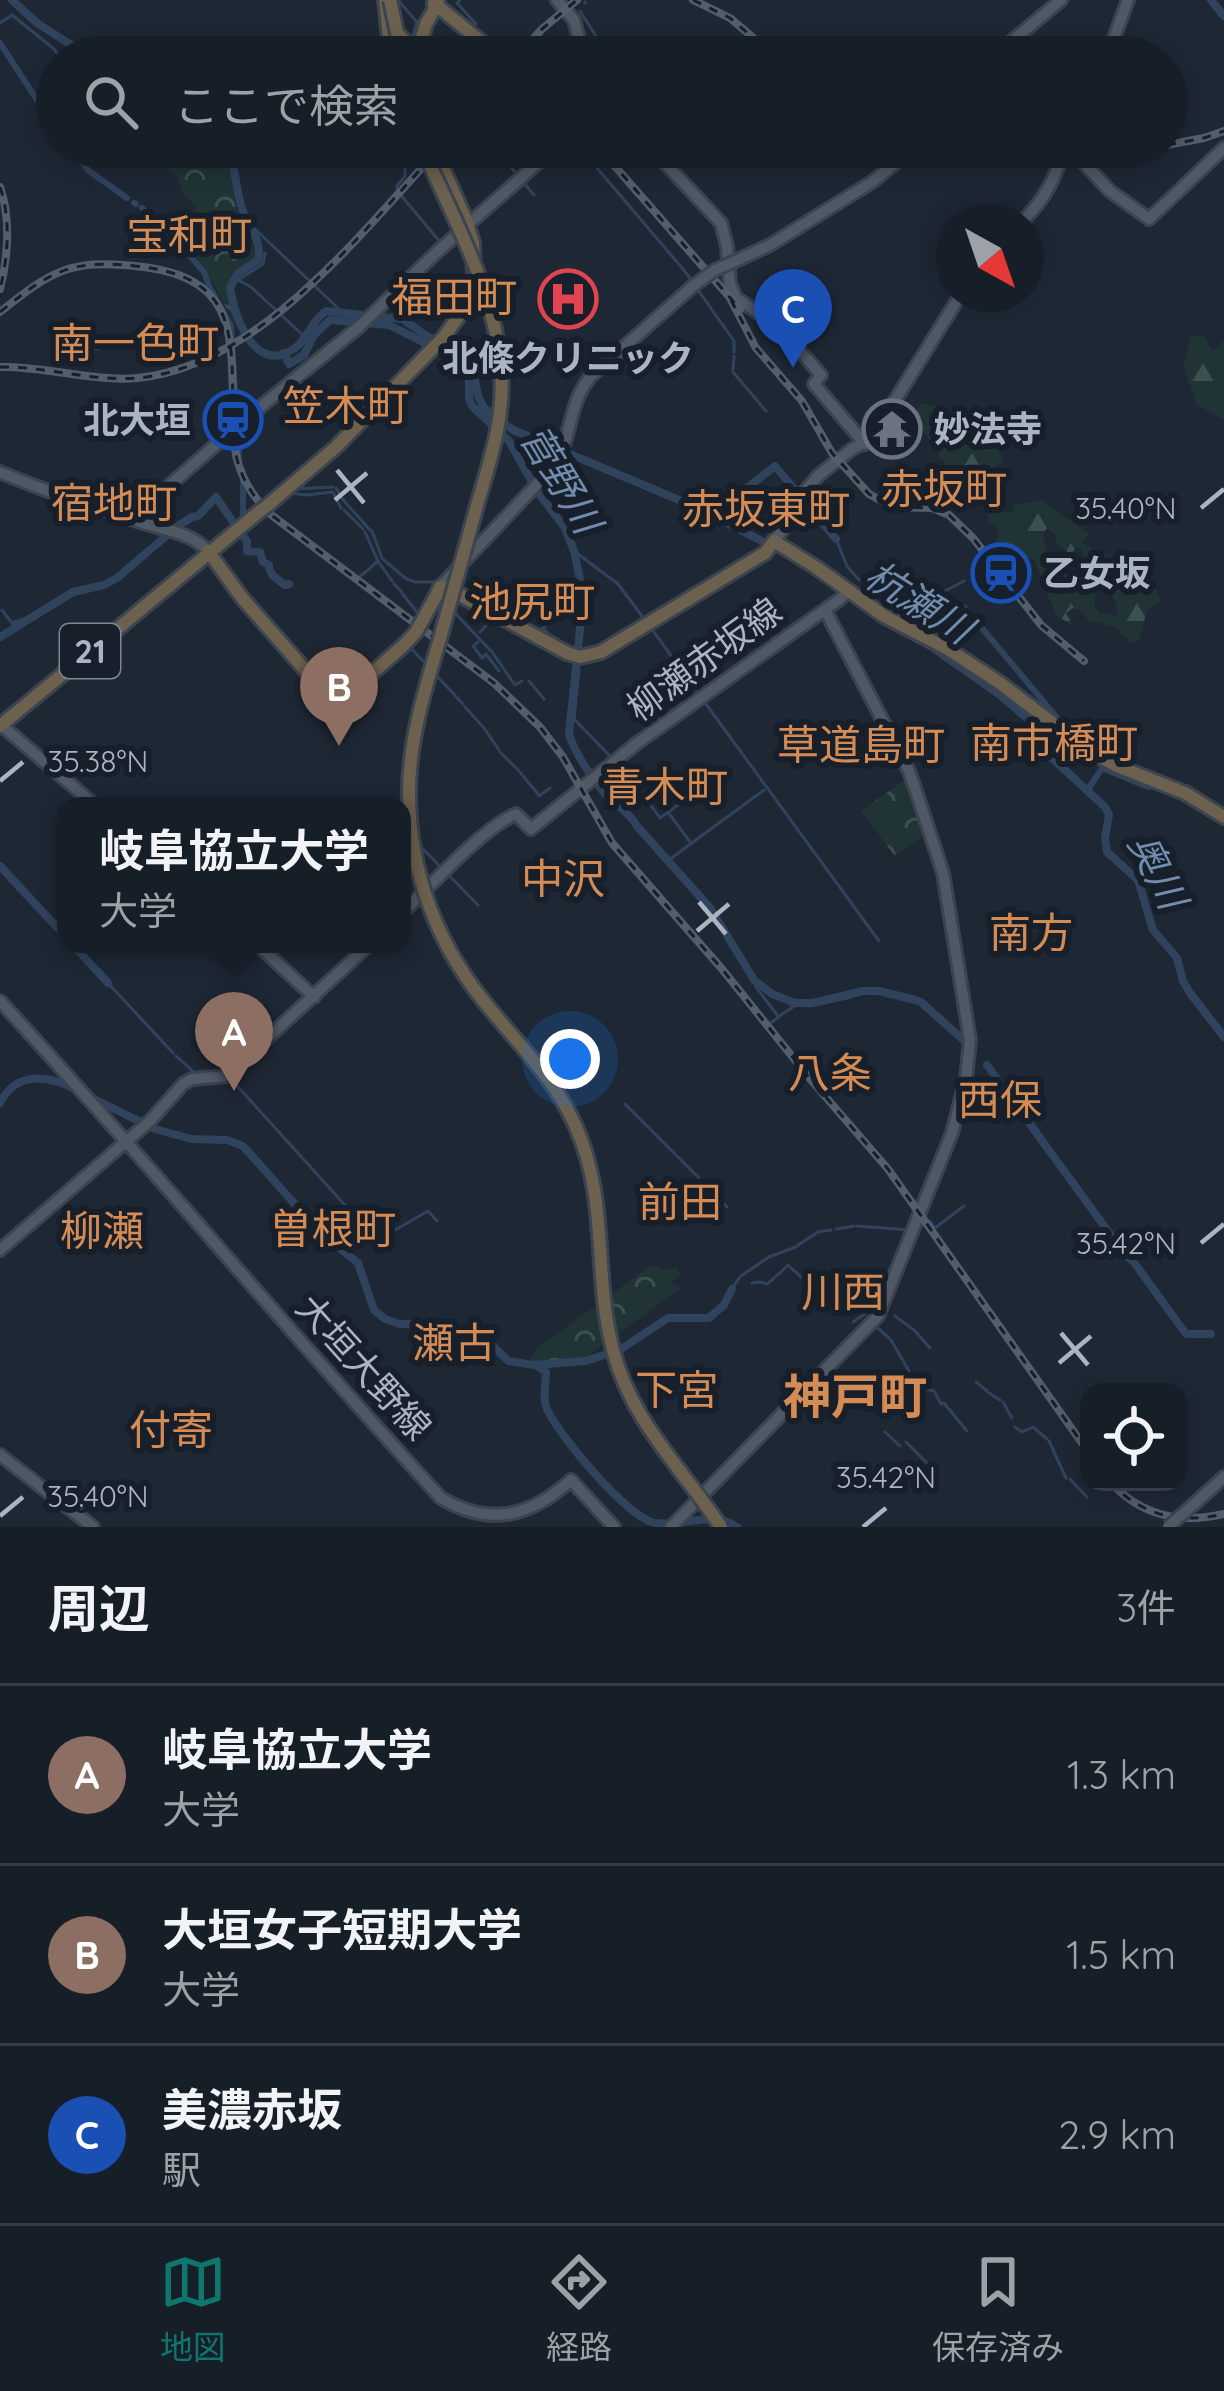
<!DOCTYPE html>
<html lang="ja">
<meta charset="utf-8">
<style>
body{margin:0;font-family:Quicksand,"Noto Sans JP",sans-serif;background:#1f2730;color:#f1f3f6}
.controls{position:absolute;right:36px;bottom:36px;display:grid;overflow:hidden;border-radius:24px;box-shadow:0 6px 18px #0003}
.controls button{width:108px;height:108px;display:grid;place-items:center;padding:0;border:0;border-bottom:3px solid #353c45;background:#161e28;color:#f1f3f6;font:60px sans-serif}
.compass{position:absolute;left:936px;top:204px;width:108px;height:108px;border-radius:50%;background:#161e28;box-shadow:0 6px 18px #0003;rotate:140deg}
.you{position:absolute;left:570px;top:1059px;width:42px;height:42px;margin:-30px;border:9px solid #fff;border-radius:50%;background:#1a73e8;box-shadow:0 0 0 18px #1a73e833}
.badge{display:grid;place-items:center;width:78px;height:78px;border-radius:50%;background:#0f766e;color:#fff;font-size:39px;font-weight:700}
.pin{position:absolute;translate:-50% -99px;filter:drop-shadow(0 3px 6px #0008)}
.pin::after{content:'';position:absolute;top:63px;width:42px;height:36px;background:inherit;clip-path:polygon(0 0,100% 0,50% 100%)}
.popup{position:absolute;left:57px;top:797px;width:354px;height:156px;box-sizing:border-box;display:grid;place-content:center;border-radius:24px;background:#161e28;filter:drop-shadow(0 3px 9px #0005);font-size:39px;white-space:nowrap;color:#9ea2a8}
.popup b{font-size:45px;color:#f1f3f6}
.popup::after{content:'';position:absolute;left:50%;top:100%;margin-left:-24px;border:24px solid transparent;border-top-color:#161e28}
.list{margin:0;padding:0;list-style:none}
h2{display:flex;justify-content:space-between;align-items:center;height:156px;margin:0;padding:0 48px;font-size:51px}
h2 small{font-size:39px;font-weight:400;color:#9ea2a8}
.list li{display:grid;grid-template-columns:78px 1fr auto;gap:36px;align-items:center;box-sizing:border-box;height:180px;padding:0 48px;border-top:3px solid #353c45}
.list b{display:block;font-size:45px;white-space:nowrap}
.list p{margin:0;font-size:39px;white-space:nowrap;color:#9ea2a8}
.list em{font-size:39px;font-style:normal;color:#9ea2a8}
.icon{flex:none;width:66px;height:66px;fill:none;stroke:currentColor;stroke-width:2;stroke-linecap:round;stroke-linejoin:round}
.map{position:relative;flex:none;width:1224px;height:1527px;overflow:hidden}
.search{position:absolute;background:#161e28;box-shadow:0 6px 18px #0003;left:36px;right:36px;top:36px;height:132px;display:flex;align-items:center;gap:30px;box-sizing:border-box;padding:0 42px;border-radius:66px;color:#9ea2a8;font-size:45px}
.sheet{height:696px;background:#161e28}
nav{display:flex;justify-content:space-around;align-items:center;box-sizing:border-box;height:168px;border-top:3px solid #353c45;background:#161e28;font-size:33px;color:#9ea2a8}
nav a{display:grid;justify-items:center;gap:6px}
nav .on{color:#0f766e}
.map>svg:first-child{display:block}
</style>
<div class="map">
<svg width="1224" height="1527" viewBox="0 0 1224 1527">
<defs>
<pattern id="forest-firs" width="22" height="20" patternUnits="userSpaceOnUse" patternTransform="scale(3)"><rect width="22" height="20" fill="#203436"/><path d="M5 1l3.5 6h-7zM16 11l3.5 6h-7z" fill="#3e4f51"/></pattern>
<pattern id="park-crowns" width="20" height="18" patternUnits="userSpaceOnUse" patternTransform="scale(3)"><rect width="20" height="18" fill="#203436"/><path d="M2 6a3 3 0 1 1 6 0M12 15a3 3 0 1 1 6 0" fill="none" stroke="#3e4f51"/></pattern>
</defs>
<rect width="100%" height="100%" fill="#1e2835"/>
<path fill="url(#forest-firs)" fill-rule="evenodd" d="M 1203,335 L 1212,350 L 1219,348 L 1221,341 L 1224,342 L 1224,420 L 1197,405 L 1183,364 L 1186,361 L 1190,337 Z
M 921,404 L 936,406 L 937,413 L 929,417 L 932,421 L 953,420 L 949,425 L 951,427 L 955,423 L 998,439 L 1002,462 L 981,478 L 973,474 L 965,488 L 952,469 L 944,474 L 941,471 L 945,462 L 937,457 L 945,438 L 941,437 L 938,445 L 931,442 L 913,416 Z
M 1042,500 L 1089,534 L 1082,543 L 1131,565 L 1144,565 L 1161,600 L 1147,610 L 1139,641 L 1132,643 L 1115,627 L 1088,620 L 1080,610 L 1073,608 L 1066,613 L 1074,627 L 1056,615 L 1033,557 L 1013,570 L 997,547 L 998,528 L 988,521 L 989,512 L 1012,512 L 1014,505 ZM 1047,528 L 1055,535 L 1057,544 L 1071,554 L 1077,547 L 1081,549 L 1087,566 L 1096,568 L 1095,573 C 1106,584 1121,601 1116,616 L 1106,613 L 1100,614 L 1095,607 L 1095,592 L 1073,575 L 1068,576 L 1045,549 L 1043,535 Z"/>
<path fill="url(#park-crowns)" d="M 141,147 L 220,147 L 232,178 L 235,203 L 255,251 L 254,258 L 231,274 L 227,293 L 237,324 L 234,323 C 220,295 207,270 188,245 L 193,239 L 196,206 L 181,190 L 179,178 L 155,162 Z
M 909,777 L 928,832 L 895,856 L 861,811 Z
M 652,1265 L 664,1270 L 676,1267 L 681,1275 L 671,1282 L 681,1288 L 586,1357 L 557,1361 L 530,1361 L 536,1349 Z"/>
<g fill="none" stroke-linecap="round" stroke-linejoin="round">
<path stroke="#30435d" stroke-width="3" d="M 398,0 L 417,22 L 412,39
M 460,0 L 457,3 L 476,24
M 585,2 L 585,3
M 580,11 L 599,41
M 0,23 L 12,15 L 54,49 L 60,57
M 601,43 L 610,57
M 402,51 L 408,57
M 388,147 L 405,168 L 405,176 L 397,186 L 397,190
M 493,147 L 505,160
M 579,147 L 677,262
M 507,163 L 514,171
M 524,183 L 534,195
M 399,193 L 441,243
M 253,227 L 341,311
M 265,253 L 263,264 L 238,280 L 251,287 L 305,337
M 679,264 L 693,282
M 698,290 L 734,341 L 734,352
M 64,352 L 98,349
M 733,369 L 734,356
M 733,372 L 766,411
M 336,488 L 339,493
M 294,489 L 333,487
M 290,493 L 307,495 L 333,492
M 334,494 L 341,508
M 340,496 L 351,509
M 344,510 L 363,529
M 702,510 L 705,505 L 719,510
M 353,511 L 370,530
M 372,531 L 382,558
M 365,532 L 377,559
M 836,539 L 847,566 L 859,580
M 574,551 L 618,584 L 645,620
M 384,560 L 405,578
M 370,568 L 378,561 L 392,581
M 358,578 L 368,570
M 407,579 L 415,582 L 432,582
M 864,581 L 907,615 L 911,612
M 394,584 L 401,591
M 402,593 L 420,616
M 2,610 L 12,623 L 40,613
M 917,612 L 945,591 L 964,581
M 455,613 L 492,652 L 515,685 L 522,681
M 469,621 L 481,610
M 651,628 L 698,693
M 480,632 L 495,616
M 548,633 L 542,628 L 555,621
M 478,642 L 473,646 L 482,658 L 486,654 L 499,671
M 409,646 L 424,662
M 576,670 L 579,670 L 574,719 L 612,758
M 436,675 L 463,704
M 529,681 L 544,699
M 703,700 L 879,941
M 465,707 L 484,728 L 499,750
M 500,752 L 519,771
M 620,764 L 630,777
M 521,773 L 521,774
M 523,776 L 538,794
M 632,779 L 660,818 L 682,802
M 539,796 L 550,788
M 668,812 L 690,842
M 420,846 L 478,905
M 670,859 L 764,790
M 108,983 L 173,1053
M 737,985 L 769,1024 L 779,1017
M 756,987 L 778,1016
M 787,1000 L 791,1005 L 809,1006 L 852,997
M 781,1015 L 793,1007
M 176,1056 L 195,1073
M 230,1078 L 372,1235 L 379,1239 L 400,1227
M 625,1104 L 649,1128
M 651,1130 L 675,1154
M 677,1156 L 699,1178
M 701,1181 L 720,1200
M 722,1202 L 727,1207
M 930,1221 L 935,1228 L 964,1206
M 402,1226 L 428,1211 L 437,1221
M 857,1226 L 910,1230
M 836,1229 L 854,1226
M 798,1245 L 818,1232 L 831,1230
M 787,1266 L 788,1265
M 790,1267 L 811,1286
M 782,1271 L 785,1268
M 741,1276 L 769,1257 L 796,1247
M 776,1276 L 780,1273
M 752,1283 L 760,1282 L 767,1284 L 774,1278
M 732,1289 L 739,1278
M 895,1316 L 914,1330 L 930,1348
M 853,1322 L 868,1312
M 873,1324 L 889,1338
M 891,1340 L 909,1371
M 918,1379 L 925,1389 L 934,1391 L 941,1404 L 944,1403 L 947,1407
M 976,1382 L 987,1391
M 989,1393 L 1000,1400
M 1003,1402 L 1012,1418
M 949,1409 L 967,1431
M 1015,1427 L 1022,1432 L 1033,1427 L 1047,1439
M 885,1432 L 900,1446
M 1049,1441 L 1066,1478
M 906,1442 L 935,1471
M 1070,1479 L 1087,1497"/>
<path stroke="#30435d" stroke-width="6" d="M 0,43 L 57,131
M 72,147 L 87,169
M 89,171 L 127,198
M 134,203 L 136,204
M 142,208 L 177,241 L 204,272 L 209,286 L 231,326 L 237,424
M 238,429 L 239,466 L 243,472 L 243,516
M 943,595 L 966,609 L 1063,725
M 1074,732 L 1124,763
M 1089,788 L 1102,768 L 1148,787"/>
<path stroke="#30435d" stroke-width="8" d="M 12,0 L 37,23 L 90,57
M 1211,0 L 1224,16
M 226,147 C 236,166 235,185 241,205 C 246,225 263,239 258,260 L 237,274 L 230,288 C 235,317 255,377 295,348 C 308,339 310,322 326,311 L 402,319 L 427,336 L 465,355 L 472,366 L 478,396 L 484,408 L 513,430 L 698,508 L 773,547
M 284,353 L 289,364 L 304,355 L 314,335 L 330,320 L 389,325 L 461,361 L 469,374 L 469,399 L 472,406 L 509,441 L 537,491 L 565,528 L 574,551 L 580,579 L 582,610 L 569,734 C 574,752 595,783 608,797 C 619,808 629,812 637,826 L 711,909 L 754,980 L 772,994 L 795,1003 L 813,1003 L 863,991 L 879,991 L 915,1000 L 921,1002 L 969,1045
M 719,510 L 775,466 L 836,539
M 240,533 L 247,541 L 247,551 L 260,552 L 263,562 L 269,565
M 269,568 L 272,575 L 285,585 L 289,584
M 890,625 L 930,646
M 0,637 L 73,592 L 104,585 L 117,578 L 179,525 L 192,517 L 198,516 L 216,497 L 234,523
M 933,648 L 1000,695 L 1030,721 L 1041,748 L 1105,807 L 1109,815 L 1105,838 L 1107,852 L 1138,880 L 1153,930 L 1177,958 L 1183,981 L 1190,993 L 1224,1037
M 1041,722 L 1072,745
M 0,866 L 66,937
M 72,944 L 108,983
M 987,1065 L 1126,1256 L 1133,1261 L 1186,1334 L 1211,1334
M 92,1098 L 155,1129 L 192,1139 L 227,1140 L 243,1146 L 309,1220 L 335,1239 L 338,1247 L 358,1263 L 374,1310 L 385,1319 L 400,1324 L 437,1324 L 471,1330 L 486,1339 L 508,1361 L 534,1365 L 586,1361 L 621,1349 L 668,1318 L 709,1318 L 724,1305 L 732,1289
M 0,1103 C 17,1070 49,1075 79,1091
M 537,1366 L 546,1372 C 546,1384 542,1397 547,1409 C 559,1436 628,1518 655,1523 C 684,1527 711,1510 737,1527"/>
<defs>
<path id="major" d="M 557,0 L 574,20 L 584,57
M 993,57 L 1061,0
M 1107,57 L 1128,0
M 656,147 L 662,160 L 721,223 L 727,246 L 730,284 L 736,298 L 778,326 L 821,375 L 814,384 L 865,444
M 1069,147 L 1110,191 L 1149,219 L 1224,148
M 1022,222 C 1043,201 1058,177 1063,147
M 740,259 L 770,245 L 872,182 L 915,147
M 0,472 C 44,491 91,506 137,521 C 162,530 189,531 208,551
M 131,519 L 243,421 L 360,326 L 437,252 L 556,147
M 774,541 L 784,528 L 793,505 L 819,475 L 852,449 L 871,439 L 961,294
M 440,587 L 557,463 C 572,433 569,402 591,376 L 693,286
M 0,724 L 96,806
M 402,913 C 432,885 481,829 516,814 L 531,829 L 636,744 L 840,599 L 849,590
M 257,944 L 314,997
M 0,1001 C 150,1164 291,1335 441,1498 C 490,1527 530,1517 571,1480 L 614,1527
M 0,1250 L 150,1121 L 183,1084 L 192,1079 L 226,1076 L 370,944
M 0,1455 L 93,1527
M 1203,1496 L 1224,1477
M 671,1527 L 878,1316 L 952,1133 L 966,1079 L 970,1040 L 943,873 L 917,794 L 909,771 L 825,610"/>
<path id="highway" d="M 385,0 L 391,57
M 435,7 L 434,3 L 485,45 L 493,57
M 416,57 L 426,24 L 438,3
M 268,505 L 336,447 L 444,337 L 465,307 L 474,278 L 473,243 L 466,220 L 438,157
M 208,551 L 243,599 L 336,705 L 404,645
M 437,594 L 440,587 L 449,589 L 567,653 L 580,657 L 601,652 L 765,553 L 774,541 L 817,568 L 884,616 L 948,649 L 1000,683 L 1088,750 L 1117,766 L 1185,793 L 1224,817
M 0,726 L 260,511"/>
</defs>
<use href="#major" stroke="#3b434f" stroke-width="16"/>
<use href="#highway" stroke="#3c4450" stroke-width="18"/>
<use href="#major" stroke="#4f5966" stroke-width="10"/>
<use href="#highway" stroke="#6c604e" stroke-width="12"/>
<defs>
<path id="rail" d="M 693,0 L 730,18 L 776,57
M 517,57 L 542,29 L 577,0
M 1167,145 L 1204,138 L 1224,131
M 598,147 L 740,309
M 0,187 C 11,218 8,258 0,289
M 731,300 L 756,348 L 802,401 L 832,453 L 869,494 L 892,507 L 932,508 L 949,515 L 973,538 L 1041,625 L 1084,661
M 0,312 C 50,272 69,259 135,266 C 235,276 232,328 233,412 C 234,428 233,444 237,459 C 242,480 254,498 270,514 L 494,683 L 540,727 L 563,757 L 612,843 L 722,969 L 811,1080 L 888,1169 L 1089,1453
M 0,367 C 46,366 92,382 138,378 C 260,366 362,231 441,147
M 1110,1482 C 1142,1516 1179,1524 1224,1514"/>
</defs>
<use href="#rail" stroke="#535e6d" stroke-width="8"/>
<use href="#rail" stroke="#171f2a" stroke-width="3" stroke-dasharray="9" stroke-linecap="butt"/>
<defs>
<path id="major-bridge" d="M 693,286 L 715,270 L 740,259
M 1168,1527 L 1203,1496"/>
<path id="highway-bridge" d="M 390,0 L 397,33 L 422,57
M 422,147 C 453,218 495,291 501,369 C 505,415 491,458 478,502 C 465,549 452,596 439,642 C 424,692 409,741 409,793 C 409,874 439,949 491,1010 C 522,1048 556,1081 576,1127 C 609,1201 593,1275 613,1350 C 631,1421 682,1468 721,1527
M 434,147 L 438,157
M 260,511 L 268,505
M 404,645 L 416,632 L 437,594"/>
</defs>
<use href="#major-bridge" stroke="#3b434f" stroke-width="16" stroke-linecap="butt"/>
<use href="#highway-bridge" stroke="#3c4450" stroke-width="18" stroke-linecap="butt"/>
<use href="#major-bridge" stroke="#4f5966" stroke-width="10"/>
<use href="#highway-bridge" stroke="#6c604e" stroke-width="12"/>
</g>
<path fill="none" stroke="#abb4c3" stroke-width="4.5" d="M 337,470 L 364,503M 335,500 L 367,473M 1201,508 L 1224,489M 0,781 L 23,762M 699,902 L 726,934M 697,931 L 729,904M 1201,1243 L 1224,1224M 1061,1333 L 1088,1365M 1059,1363 L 1091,1336M 0,1516 L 23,1497M 863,1527 L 886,1508"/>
<defs>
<symbol id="hospital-ring" viewBox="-11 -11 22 22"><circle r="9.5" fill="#171f2a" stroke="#e0444e" stroke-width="1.5"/><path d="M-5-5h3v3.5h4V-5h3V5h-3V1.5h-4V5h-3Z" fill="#e0444e"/></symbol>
<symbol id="station-ring" viewBox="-11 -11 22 22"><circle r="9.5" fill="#171f2a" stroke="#1a4fb4" stroke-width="1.5"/><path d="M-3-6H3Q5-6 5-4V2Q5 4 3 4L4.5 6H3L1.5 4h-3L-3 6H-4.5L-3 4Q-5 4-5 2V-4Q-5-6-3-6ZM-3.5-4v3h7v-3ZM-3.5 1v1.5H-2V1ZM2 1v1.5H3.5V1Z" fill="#1a4fb4"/></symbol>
<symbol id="temple-ring" viewBox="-11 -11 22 22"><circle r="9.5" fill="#171f2a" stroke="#6b7280" stroke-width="1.5"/><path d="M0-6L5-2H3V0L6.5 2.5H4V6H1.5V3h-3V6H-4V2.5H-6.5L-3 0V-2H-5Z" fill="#6b7280"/></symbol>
</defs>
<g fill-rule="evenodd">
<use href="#hospital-ring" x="535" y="266" width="66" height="66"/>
<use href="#station-ring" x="200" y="387" width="66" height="66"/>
<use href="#temple-ring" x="859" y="396" width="66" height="66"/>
<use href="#station-ring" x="968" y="540" width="66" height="66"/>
</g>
<g text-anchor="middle" stroke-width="12" stroke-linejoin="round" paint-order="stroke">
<rect fill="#171f2a" stroke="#7f8795" stroke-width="3" x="60" y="624" width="60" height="54" rx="9"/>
<g font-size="33" font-weight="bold" fill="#abb4c3">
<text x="90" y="663">21</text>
</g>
<g font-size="36" font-weight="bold" fill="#abb4c3" stroke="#171f2a" text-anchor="start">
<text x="568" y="371" text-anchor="middle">北條クリニック</text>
<text x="191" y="433" text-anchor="end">北大垣</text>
<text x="934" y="442">妙法寺</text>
<text x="1043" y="586">乙女坂</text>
</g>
<g font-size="36" fill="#abb4c3" stroke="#171f2a">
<text transform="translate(704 659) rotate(-36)" y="13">柳瀬赤坂線</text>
<text transform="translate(364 1367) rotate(48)" y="13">大垣大野線</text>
</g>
<g font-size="39" font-style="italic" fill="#728cad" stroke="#171f2a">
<text transform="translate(561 479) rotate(59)" y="14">菅野川</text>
<text transform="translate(919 602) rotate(32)" y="14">杭瀬川</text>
<text transform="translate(1158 871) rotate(63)" y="14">奥川</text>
</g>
<g font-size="42" fill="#d58b54" stroke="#171f2a">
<text x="189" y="250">宝和町</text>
<text x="454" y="312">福田町</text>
<text x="135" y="358">南一色町</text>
<text x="346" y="421">笠木町</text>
<text x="944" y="504">赤坂町</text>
<text x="114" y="518">宿地町</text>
<text x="766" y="524">赤坂東町</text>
<text x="532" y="617">池尻町</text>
<text x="1054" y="758">南市橋町</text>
<text x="861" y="760">草道島町</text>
<text x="665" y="802">青木町</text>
<text x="563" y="894">中沢</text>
<text x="1031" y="948">南方</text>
<text x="830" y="1088">八条</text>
<text x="1000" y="1115">西保</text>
<text x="680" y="1217">前田</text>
<text x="333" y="1244">曽根町</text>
<text x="102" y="1246">柳瀬</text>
<text x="843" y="1307">川西</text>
<text x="454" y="1358">瀬古</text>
<text x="677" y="1405">下宮</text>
<text x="171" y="1445">付寄</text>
</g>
<g font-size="48" font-weight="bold" fill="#d58b54" stroke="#171f2a">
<text x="855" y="1414">神戸町</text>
</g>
</g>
<g font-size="30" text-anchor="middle" fill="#abb4c3" stroke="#171f2a" stroke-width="12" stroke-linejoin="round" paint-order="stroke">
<text x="1126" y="519">35.40°N</text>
<text x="98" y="772">35.38°N</text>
<text x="1126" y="1254">35.42°N</text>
<text x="886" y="1488">35.42°N</text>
<text x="98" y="1507">35.40°N</text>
</g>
</svg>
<div class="controls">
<button><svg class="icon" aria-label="locate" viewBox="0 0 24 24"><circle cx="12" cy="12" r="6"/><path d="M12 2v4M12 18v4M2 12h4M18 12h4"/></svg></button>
</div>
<svg class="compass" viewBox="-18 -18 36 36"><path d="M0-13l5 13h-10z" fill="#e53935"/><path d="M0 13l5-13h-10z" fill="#9ea2a8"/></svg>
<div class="you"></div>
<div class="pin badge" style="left:234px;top:1091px;background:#8d6e63">A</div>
<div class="popup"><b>岐阜協立大学</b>大学</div>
<div class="pin badge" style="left:339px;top:746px;background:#8d6e63">B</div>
<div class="pin badge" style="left:793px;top:368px;background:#1a4fb4">C</div>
<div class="search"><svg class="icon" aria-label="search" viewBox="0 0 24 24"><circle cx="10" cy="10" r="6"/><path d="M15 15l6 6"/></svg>ここで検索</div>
</div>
<section class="sheet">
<h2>周辺<small>3件</small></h2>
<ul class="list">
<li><span class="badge" style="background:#8d6e63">A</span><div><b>岐阜協立大学</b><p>大学</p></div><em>1.3 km</em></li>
<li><span class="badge" style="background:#8d6e63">B</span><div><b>大垣女子短期大学</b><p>大学</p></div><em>1.5 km</em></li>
<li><span class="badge" style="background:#1a4fb4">C</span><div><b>美濃赤坂</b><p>駅</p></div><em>2.9 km</em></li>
</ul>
</section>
<nav>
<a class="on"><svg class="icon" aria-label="map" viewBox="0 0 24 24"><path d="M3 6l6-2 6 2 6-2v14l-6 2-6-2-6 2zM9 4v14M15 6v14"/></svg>地図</a>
<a><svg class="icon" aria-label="directions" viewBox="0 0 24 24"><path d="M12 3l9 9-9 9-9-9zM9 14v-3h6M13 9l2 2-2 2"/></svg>経路</a>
<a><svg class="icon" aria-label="saved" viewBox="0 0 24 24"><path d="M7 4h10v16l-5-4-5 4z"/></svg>保存済み</a>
</nav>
